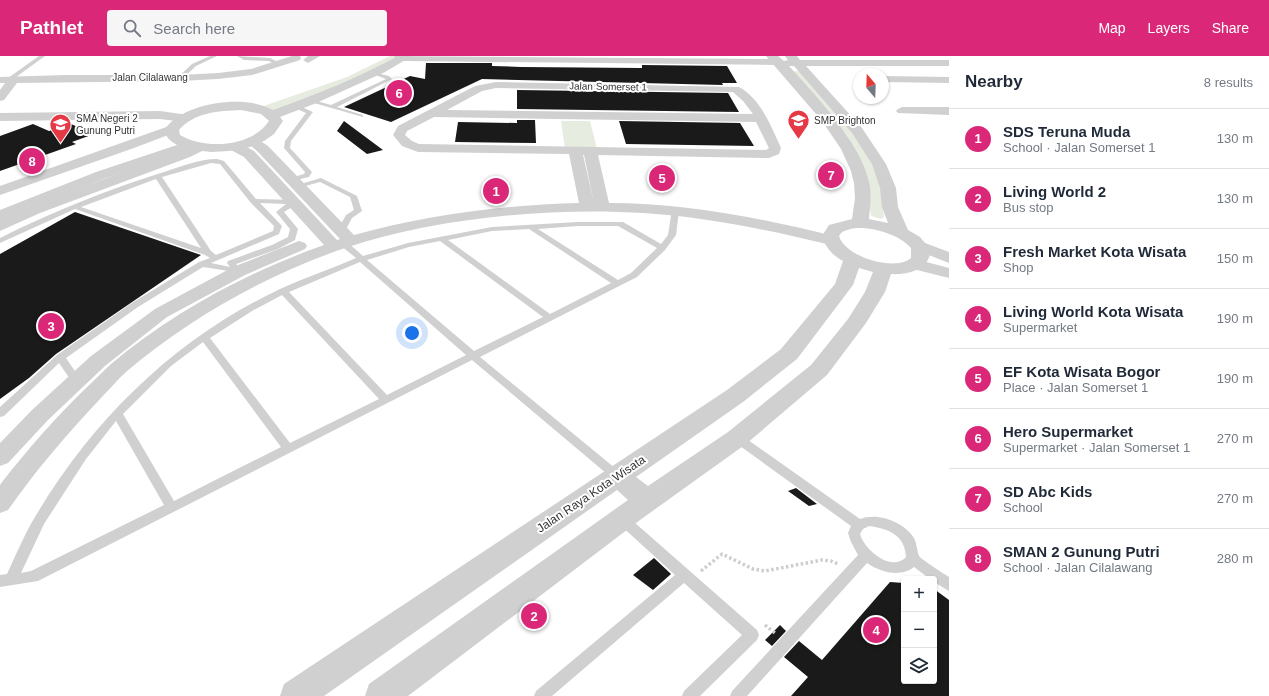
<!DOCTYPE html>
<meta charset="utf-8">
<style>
body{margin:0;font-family:Arial,sans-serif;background:#f6f6f7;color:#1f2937}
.controls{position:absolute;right:12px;bottom:12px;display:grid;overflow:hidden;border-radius:4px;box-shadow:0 1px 3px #0004}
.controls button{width:36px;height:36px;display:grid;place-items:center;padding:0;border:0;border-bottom:1px solid #e0e1e3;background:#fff;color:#1f2937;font:20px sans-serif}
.compass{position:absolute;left:853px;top:12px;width:36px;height:36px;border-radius:50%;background:#fff;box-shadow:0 1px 3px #0004;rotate:341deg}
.you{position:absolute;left:412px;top:277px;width:14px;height:14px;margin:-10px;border:3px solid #fff;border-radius:50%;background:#1a73e8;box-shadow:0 0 0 6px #1a73e833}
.badge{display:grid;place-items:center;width:26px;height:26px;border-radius:50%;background:#db2777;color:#fff;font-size:13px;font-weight:700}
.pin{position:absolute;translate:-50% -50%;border:2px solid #fff;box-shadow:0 1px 4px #0006}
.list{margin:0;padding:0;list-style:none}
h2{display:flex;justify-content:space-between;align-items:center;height:52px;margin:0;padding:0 16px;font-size:17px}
h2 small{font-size:13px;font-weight:400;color:#747a83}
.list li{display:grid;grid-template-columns:26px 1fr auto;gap:12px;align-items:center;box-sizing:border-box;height:60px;padding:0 16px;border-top:1px solid #e0e1e3}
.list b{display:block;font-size:15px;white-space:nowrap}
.list p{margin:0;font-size:13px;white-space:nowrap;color:#747a83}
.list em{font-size:13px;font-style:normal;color:#747a83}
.icon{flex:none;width:22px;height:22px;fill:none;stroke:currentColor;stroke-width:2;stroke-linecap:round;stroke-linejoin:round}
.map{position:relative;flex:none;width:949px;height:640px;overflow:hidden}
header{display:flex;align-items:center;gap:24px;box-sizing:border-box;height:56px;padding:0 20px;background:#db2777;color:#fff}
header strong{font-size:19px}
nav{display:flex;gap:22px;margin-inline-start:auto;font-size:14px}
.search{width:280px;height:36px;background:#f6f6f7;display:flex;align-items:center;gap:10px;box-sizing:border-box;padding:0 14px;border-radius:4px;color:#747a83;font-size:15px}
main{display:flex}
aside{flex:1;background:#fff}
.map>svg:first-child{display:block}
</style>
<header>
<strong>Pathlet</strong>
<div class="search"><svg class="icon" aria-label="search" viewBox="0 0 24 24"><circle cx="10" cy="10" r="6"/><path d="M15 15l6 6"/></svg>Search here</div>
<nav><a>Map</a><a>Layers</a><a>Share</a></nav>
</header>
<main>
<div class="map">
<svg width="949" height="640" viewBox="0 0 949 640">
<rect width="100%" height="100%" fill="#fff"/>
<path fill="#e6ecdf" d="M 390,0 L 406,0 L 272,59 L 258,52 L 347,21 Z
M 796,15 L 799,15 L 853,75 L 873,108 L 881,132 L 884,161 L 881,163 L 871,160 C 869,143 867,125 862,109 C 851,74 815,44 793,16 Z
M 561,65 L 590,65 L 597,93 L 565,93 Z"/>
<path fill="#1a1a1a" d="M 426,7 L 492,7 L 492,10 L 521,11 L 642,12 L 642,9 L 727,10 L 737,27 L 722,27 L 723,29 L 482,23 L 391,66 L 344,51 L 410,20 L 425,23 Z
M 517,34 L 728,37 L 739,56 L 517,53 Z
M 517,64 L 535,64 L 536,87 L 455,86 L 458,66 L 517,67 Z
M 344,65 L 383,94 L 367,98 L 337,75 Z
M 619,65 L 740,67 L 754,90 L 626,88 Z
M 33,68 L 49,75 L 71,68 L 94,78 L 72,86 L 76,88 L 0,115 L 0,80 Z
M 75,156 L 201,199 L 56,298 L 29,322 L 0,343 L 0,198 Z
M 796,432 L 817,448 L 809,450 L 788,435 Z
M 654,502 L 671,518 L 653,534 L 633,519 Z
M 890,526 L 904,527 L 904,625 L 934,625 L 934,533 L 949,544 L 949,640 L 791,640 L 808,621 L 784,601 L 799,585 L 822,604 Z
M 780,569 L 786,575 L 772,590 L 765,584 Z"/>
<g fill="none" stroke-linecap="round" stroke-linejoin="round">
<path stroke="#cdcdcd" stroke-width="3.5" stroke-dasharray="2.5 2.5" stroke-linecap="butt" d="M 701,515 L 722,498 L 753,513 L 765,515 L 822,504 L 831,505 L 838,508
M 765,569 L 775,577"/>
<path fill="#d0d0d0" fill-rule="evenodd" d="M 39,0 L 45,0 L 12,24 L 8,24 L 8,22 Z
M 210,0 L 217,0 L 196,10 L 182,23 L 178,23 L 178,21 L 192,8 Z
M 237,0 L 270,2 L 282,8 L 279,10 L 269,5 L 244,4 Z
M 373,16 L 389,20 L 392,23 L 337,51 L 363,59 L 363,61 L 307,45 L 310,43 L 331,49 L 386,23 L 373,18 Z
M 293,49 L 297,49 L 313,56 L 291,85 L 290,92 L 312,116 L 309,121 L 292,125 L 289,123 L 290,122 L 304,118 L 305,116 L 284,92 L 285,85 L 306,57 L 293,51 Z
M 217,103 L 224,105 L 256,143 L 297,144 L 297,148 L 284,156 L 298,173 L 295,184 L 278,193 L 236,208 L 243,215 L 242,217 L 203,211 L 138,251 L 66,302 L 81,324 L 80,326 L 72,326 L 59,307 L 4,360 L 0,361 L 0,351 L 57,299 L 132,247 L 199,206 L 210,202 L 205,199 L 75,153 L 0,187 L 0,182 C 54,155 109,133 167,115 C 183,110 199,103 217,103 ZM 211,107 L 220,108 L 251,147 L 274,170 L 273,175 L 216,199 L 211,195 L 162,121 ZM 156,123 L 201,192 L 81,151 ZM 260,147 L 286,148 L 276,156 L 290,173 L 288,181 L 272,189 L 228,205 L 227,207 L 230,211 L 211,207 L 279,178 L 282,170 Z
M 321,122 L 357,140 L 362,155 L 352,162 L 344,177 L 341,177 L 337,175 L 346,159 L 354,154 L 350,141 L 320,126 L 298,132 L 294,130 Z
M 672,153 L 678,153 L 679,155 L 676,179 L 665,194 L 637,221 L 480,301 L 621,417 L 623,420 L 621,423 L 617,425 L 613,423 L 472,304 L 38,525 L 0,531 L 0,519 L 7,518 C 16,499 24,479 35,461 C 93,363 176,282 280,233 C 304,222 331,213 356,202 L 340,189 L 340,185 L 346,185 L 363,200 L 408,187 L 492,171 L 578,166 L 623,166 L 661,188 L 668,179 ZM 578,170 L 618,170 L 657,192 L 631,217 L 618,224 L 538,173 ZM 529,173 L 611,227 L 550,258 L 448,184 L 492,175 ZM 440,185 L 543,261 L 474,295 L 367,204 L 409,191 ZM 360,206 L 466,299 L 387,339 L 289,236 ZM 282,239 L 379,343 L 290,387 L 210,282 L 252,255 ZM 203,286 L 281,391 L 174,445 L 123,358 L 171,310 ZM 116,365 L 164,449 L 31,515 L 21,517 L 44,468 L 86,403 Z
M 737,378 L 741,379 L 860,463 C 878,456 904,466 914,482 C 917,488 917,495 919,500 C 921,503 944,518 949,521 L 949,535 L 934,526 L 934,523 L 930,523 L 914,511 C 900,522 880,516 867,507 L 747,640 L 730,640 L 732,635 L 858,499 L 851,486 L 848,477 L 851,470 L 733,385 L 732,382 L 733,379 ZM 869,470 C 889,473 905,479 906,501 C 891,517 864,493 860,478 L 863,473 Z
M 622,458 L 626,459 L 757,574 L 759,579 L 757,584 L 700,640 L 682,640 L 684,635 L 742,579 L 684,527 L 552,640 L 534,640 L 536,635 L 675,519 L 618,467 L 616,463 L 618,459 Z"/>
<path fill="#d0d0d0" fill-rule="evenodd" d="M 292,0 L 300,0 L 301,2 L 300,4 L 252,19 L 218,23 L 180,25 L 17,27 L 4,44 L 0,45 L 0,34 L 5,27 L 0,27 L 0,21 L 66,19 L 180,19 L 218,17 L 251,13 Z
M 308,0 L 320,0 L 308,7 L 303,4 Z
M 394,0 L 778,3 L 783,6 L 778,9 L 405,5 L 395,2 Z
M 883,20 L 949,21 L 949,27 L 883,26 Z
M 496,26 L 739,31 C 761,43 771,70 781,92 L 779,98 L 769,102 L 598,99 L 609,147 C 685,147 762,162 837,181 L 839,184 L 837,187 L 831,189 C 769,174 707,161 643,157 C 551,151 436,162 348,191 C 268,218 191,261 126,316 C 117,324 109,334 100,343 C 67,378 36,414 8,454 L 0,457 L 0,429 L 2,426 C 28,393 55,362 85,333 C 94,325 102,316 111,308 C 173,256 248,216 324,189 L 244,101 L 229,93 L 228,90 L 229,87 L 239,87 L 254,95 L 337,184 L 340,183 L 258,96 L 247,86 L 249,83 L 257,83 L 268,90 L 354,179 C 427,159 503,149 579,147 L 569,98 L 418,96 L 402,90 L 393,79 L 398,70 L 475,30 ZM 496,32 L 733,36 L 743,45 L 753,58 L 447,54 L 482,35 ZM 434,61 L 756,66 L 769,92 L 766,94 L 419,88 L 412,85 L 405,79 L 407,75 ZM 583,99 L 584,99 L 594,147 Z
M 902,51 L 949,51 L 949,59 L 898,57 L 896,55 L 898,53 Z
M 160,55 L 188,59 L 190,62 L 188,65 L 184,66 L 160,63 L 0,65 L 0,57 Z
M 172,69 L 176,70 L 178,73 L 176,76 L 134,92 L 0,139 L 0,130 Z
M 199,87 L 204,88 L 205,91 L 204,94 L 190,101 L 40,157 L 0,175 L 0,164 L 30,151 Z
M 917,184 L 949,196 L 949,207 L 911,192 L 909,189 L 911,186 Z
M 299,185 L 305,187 L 307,190 L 305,193 L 245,219 L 167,261 L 105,310 L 48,364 L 8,407 L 0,410 L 0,387 L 32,354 L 91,300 L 155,253 L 233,211 Z
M 915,203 L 949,212 L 949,222 L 909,212 L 907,208 L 909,204 Z"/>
<path fill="#d0d0d0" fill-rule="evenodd" d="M 398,0 L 412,0 L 385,16 L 314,48 L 280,61 L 283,65 L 274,78 L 264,85 L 250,91 L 229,95 L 212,96 L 191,94 L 106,122 L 0,165 L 0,154 L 96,116 L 177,89 C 169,84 166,82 165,73 C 184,46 246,38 273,54 C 315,39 358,22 398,0 ZM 241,54 L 261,58 L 269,65 C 252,91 205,94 180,79 L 179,74 C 195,56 218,55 241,54 Z
M 766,0 L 778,0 L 784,5 L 788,4 L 785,0 L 797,0 L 800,4 L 949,4 L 949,10 L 806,10 L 862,72 L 886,108 L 896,132 L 898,151 L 908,174 L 920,181 L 925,187 L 928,191 L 930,199 C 925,215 906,219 891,218 L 885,236 L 866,267 L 827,319 L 746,388 L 640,464 L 408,640 L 365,640 L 369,628 L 628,444 L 617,434 L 324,640 L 280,640 L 284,628 L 727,334 L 781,293 L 835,228 L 843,205 C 833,200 825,191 822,180 L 829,169 L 852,163 L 855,142 L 854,127 L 851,115 L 841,93 L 822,65 ZM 789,10 L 794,10 L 852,77 L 872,108 L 880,132 L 882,151 L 888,167 L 869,163 C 870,151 872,138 869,126 C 860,86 817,41 789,10 ZM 856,172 C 873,171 899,178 911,192 L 911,202 C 895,216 845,201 839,180 C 842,174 850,173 856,172 ZM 859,212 L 873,216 L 865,236 L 848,263 L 811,309 L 728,376 L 648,430 L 636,421 L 743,346 L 797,303 L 853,229 Z"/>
</g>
<defs>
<symbol id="school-pin" viewBox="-11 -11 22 30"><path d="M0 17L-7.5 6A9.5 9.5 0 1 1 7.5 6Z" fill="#e63946" stroke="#fff"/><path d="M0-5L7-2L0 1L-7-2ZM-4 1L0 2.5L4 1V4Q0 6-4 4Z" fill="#fff"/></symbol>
</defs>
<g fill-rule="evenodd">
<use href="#school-pin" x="786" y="52" width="25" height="34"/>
<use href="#school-pin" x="48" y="56" width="25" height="34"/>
</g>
<g text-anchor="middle" stroke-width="4" stroke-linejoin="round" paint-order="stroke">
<g font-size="10" fill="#333" stroke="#fff">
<text x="150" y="25">Jalan Cilalawang</text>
<text transform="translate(608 30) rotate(1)" y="4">Jalan Somerset 1</text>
</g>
<g font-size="10" fill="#333" stroke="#fff" text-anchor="start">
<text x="76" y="66">SMA Negeri 2<tspan x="76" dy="12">Gunung Putri</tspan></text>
<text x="814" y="68">SMP Brighton</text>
</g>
<g font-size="12" fill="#333" stroke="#fff">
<text transform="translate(591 438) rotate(-34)" y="4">Jalan Raya Kota Wisata</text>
</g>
</g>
</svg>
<div class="controls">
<button>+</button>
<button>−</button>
<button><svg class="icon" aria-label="layers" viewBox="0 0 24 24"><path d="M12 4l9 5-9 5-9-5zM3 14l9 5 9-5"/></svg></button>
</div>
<svg class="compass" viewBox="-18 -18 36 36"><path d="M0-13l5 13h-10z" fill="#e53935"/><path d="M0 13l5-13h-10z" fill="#747a83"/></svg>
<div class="you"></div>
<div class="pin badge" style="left:496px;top:135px">1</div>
<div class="pin badge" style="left:534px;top:560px">2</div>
<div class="pin badge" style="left:51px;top:270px">3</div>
<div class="pin badge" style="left:876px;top:574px">4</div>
<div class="pin badge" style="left:662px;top:122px">5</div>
<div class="pin badge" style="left:399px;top:37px">6</div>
<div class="pin badge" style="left:831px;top:119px">7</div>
<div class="pin badge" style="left:32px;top:105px">8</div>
</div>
<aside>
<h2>Nearby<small>8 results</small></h2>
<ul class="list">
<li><span class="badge">1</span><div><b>SDS Teruna Muda</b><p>School · Jalan Somerset 1</p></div><em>130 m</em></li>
<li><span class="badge">2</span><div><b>Living World 2</b><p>Bus stop</p></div><em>130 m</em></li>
<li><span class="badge">3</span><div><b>Fresh Market Kota Wisata</b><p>Shop</p></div><em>150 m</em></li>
<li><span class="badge">4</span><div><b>Living World Kota Wisata</b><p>Supermarket</p></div><em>190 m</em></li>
<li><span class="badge">5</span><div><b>EF Kota Wisata Bogor</b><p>Place · Jalan Somerset 1</p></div><em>190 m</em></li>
<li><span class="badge">6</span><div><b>Hero Supermarket</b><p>Supermarket · Jalan Somerset 1</p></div><em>270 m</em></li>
<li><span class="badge">7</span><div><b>SD Abc Kids</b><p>School</p></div><em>270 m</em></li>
<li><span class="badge">8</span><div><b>SMAN 2 Gunung Putri</b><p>School · Jalan Cilalawang</p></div><em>280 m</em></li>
</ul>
</aside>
</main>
